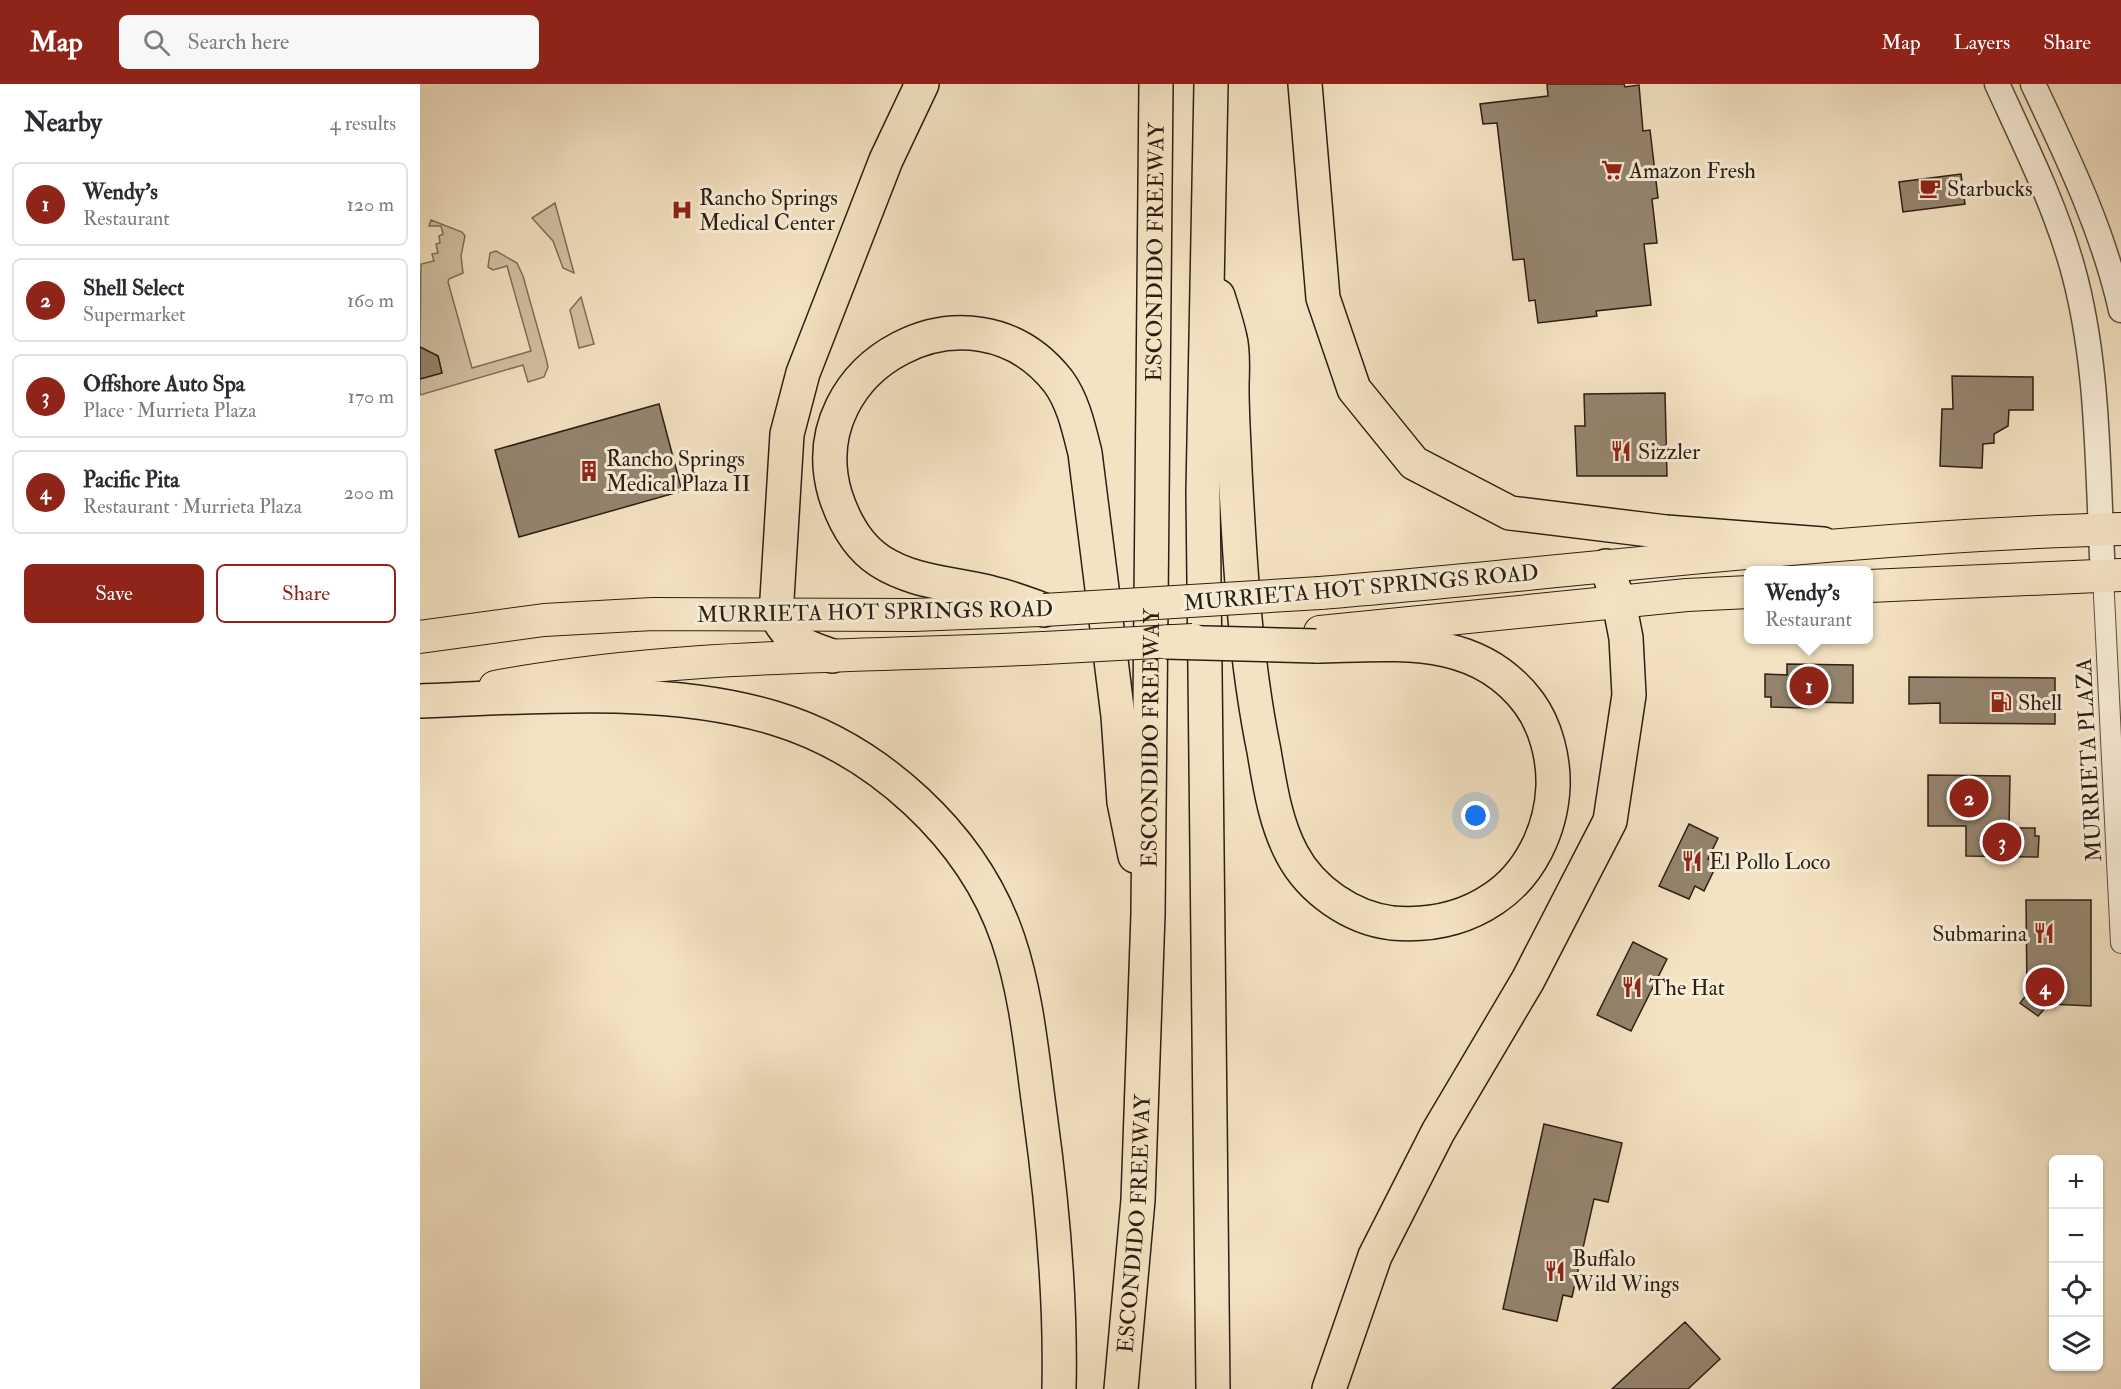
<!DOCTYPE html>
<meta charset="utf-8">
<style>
body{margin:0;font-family:"IM FELL Double Pica",serif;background:#f7f7f7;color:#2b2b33}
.controls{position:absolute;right:18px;bottom:18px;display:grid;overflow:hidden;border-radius:9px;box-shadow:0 2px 4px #0004}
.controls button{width:54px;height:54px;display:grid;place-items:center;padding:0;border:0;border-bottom:2px solid #e1e1e2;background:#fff;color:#2b2b33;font:30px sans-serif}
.you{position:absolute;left:1056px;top:732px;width:21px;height:21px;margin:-15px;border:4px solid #fff;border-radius:50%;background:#1a73e8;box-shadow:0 0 0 9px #1a73e833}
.badge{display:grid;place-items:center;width:39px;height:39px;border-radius:50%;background:#8f2418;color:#fff;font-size:20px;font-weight:700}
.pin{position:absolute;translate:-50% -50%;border:3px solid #fff;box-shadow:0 2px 6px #0006}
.popup{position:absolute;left:1324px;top:482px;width:129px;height:78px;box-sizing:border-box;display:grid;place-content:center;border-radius:9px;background:#fff;filter:drop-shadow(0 2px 4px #0005);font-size:20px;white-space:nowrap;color:#7c7c81}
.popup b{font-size:22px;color:#2b2b33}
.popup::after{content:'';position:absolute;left:50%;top:100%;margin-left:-12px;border:12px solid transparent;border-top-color:#fff}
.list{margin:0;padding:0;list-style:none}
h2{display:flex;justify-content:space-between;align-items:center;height:78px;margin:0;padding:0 24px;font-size:26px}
h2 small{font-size:20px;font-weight:400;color:#7c7c81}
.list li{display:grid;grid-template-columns:39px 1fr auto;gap:18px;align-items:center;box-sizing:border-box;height:84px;margin:0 12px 12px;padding:0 12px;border:2px solid #e1e1e2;border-radius:9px}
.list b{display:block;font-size:22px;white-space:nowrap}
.list p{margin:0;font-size:20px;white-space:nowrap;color:#7c7c81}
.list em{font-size:20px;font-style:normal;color:#7c7c81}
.actions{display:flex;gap:12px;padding:18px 24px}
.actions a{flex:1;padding:14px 0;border:2px solid #8f2418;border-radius:9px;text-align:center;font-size:21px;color:#8f2418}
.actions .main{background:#8f2418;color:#fff}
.icon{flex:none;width:33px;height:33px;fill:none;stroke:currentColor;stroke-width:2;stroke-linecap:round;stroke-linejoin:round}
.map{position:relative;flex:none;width:1701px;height:1305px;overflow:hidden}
header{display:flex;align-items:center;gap:36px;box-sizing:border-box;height:84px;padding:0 30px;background:#8f2418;color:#fff}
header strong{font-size:28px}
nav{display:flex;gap:33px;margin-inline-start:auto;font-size:21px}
.search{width:420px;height:54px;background:#f7f7f7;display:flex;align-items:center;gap:15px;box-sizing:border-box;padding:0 21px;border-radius:9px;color:#7c7c81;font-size:22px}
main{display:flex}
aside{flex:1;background:#fff}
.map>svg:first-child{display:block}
</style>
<header>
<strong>Map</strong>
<div class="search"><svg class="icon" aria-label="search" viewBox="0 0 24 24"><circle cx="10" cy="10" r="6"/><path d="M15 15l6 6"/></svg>Search here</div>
<nav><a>Map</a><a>Layers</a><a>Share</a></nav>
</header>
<main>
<aside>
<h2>Nearby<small>4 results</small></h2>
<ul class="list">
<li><span class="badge">1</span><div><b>Wendy's</b><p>Restaurant</p></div><em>120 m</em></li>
<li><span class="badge">2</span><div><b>Shell Select</b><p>Supermarket</p></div><em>160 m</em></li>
<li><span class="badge">3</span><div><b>Offshore Auto Spa</b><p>Place · Murrieta Plaza</p></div><em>170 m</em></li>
<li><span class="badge">4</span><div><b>Pacific Pita</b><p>Restaurant · Murrieta Plaza</p></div><em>200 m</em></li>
</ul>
<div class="actions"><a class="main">Save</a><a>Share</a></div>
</aside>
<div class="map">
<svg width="1701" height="1305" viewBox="0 0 1701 1305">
<rect width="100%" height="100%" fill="#f4e3c3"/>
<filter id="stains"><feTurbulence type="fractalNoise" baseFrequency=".00333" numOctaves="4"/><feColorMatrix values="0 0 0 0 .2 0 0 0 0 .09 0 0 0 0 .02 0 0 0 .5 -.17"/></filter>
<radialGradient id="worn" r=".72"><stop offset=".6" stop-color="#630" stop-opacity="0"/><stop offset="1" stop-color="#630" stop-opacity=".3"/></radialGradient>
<path fill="#d2c2a5" stroke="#7e705c" stroke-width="1.5" d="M 135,119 L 154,189 L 143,184 L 133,157 L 112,134 Z
M 11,136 L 42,148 L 45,152 L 41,172 L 43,189 L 29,195 L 28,198 L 52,284 L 111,267 L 87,182 L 73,186 L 68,183 L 70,169 L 76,167 L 97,179 L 103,192 L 126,274 L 128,283 L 124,293 L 108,298 L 103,281 L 0,311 L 0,295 L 22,289 L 18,272 L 0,263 L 1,180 L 14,177 L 12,170 L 18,169 L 16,160 L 20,159 L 19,152 L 23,150 L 21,142 L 9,142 Z
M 161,213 L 174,260 L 159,264 L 150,226 Z"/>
<path fill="#94856f" stroke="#2b1f14" stroke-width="1.5" d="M 1127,0 L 1204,0 L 1205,3 L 1219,1 L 1223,47 L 1230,46 L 1238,114 L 1232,115 L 1237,159 L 1224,160 L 1231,221 L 1176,227 L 1177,232 L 1118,239 L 1115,216 L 1109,217 L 1104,175 L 1093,176 L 1077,39 L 1063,40 L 1060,20 L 1128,12 Z
M 1541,90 L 1545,120 L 1483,128 L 1479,98 Z
M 0,263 L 18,272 L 22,289 L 0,295 Z
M 1532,292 L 1613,293 L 1613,326 L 1589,326 L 1588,342 L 1574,350 L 1574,359 L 1563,360 L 1562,384 L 1520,382 L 1522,325 L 1533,325 Z
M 1245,309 L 1247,392 L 1157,392 L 1155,342 L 1165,342 L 1164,310 Z
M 239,320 L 262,407 L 99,453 L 75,366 Z
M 1367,580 L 1433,581 L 1433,619 L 1387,618 L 1387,624 L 1351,623 L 1351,613 L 1345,613 L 1345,590 L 1367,591 Z
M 1489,593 L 1635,594 L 1635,640 L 1520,639 L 1520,619 L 1489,620 Z
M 1508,691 L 1590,692 L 1589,744 L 1615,744 L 1615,752 L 1619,752 L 1618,773 L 1546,772 L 1546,742 L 1508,742 Z
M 1269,740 L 1298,754 L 1288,775 L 1297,780 L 1284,807 L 1275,802 L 1269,815 L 1239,802 Z
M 1606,816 L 1671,816 L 1671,922 L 1629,920 L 1618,932 L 1600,919 L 1607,910 Z
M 1213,858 L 1247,875 L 1211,947 L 1177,931 Z
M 1124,1040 L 1202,1059 L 1188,1118 L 1174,1115 L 1152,1213 L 1143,1211 L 1137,1237 L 1083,1225 Z
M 1265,1238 L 1300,1275 L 1268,1305 L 1192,1305 Z"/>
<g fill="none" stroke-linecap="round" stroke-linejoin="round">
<defs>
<path id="minor" d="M 1683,491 L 1701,859"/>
<path id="tertiary" d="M 1577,0 C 1604,59 1634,119 1652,182 C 1680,281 1677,388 1683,491
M 1613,0 C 1648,74 1683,146 1701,226"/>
<path id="primary" d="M 1449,502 L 1701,491
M 900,509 C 1167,487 1433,452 1701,445
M 900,548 L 1267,511 L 1329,508
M 0,553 L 124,536 L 233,530 L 493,531 L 620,526
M 75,603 C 255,569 441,573 624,564"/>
<g id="motorway">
<path d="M 791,0 L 783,408 L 793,1305"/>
<path d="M 885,0 L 903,214 L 934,305 L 994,379 L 1090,429 L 1246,448 L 1403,460"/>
<path d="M 798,212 C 802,225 807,240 810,254 C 814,269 812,288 812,304 C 812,331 814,358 815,386 C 820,480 825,574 844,667 C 850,702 855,738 872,770 C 891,806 931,834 972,839 C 1009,842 1042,836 1073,815 C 1110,791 1131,746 1133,703 C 1134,675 1126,642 1109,619 C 1056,548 974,561 896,562"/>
<path d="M 624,526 C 607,520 590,513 572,509 C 533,499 494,499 460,477 C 437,462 423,435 415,410 C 378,281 552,188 638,297 C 653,317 659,345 665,369 L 698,632 L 704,718 L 715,772"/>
<path d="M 412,572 C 383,562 371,559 356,531 L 367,350 L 383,289 L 466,76 L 502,0"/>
<path d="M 0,617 C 112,613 246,601 354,634 C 457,665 553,752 588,855 C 607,911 612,972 620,1030 C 632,1117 641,1217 639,1305"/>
<path id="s1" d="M 701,1305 L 718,1116 L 728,830 L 736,0"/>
<path d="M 909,1305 L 955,1172 L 1018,1048 L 1108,896 L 1190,737 L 1209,611 L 1206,554 L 1199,518 L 1186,482"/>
</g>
</defs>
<use href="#minor" stroke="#5d5040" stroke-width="22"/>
<use href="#tertiary" stroke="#5d5040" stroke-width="27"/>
<use href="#primary" stroke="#2b1f14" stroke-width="34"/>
<use href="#motorway" stroke="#2b1f14" stroke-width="36"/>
<use href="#minor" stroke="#f8edd8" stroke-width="20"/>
<use href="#tertiary" stroke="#f8edd8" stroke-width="24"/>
<use href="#primary" stroke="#f4e3c3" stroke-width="32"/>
<use href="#motorway" stroke="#f4e3c3" stroke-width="33"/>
<defs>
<path id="primary-bridge" d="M 624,526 L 900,509
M 624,564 L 773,556"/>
<path id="motorway-bridge" d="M 746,558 L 896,562"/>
</defs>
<use href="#primary-bridge" stroke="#2b1f14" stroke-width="34" stroke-linecap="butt"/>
<use href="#motorway-bridge" stroke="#2b1f14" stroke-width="36" stroke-linecap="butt"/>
<use href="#primary-bridge" stroke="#f4e3c3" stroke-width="32"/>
<use href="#motorway-bridge" stroke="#f4e3c3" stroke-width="33"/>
</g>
<defs>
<symbol id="supermarket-bare" viewBox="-9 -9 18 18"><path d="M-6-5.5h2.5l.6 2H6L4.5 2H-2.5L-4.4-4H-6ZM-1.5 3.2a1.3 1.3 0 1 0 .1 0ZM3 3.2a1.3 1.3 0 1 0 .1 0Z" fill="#8f2418" stroke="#f8edd8" stroke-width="2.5" paint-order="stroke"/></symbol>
<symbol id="cafe-bare" viewBox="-9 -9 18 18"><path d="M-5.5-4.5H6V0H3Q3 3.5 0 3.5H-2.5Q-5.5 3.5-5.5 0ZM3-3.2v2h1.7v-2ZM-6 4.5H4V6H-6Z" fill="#8f2418" stroke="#f8edd8" stroke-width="2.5" paint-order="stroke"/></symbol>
<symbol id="hospital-bare" viewBox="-9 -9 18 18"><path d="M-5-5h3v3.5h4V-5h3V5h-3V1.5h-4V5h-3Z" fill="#8f2418" stroke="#f8edd8" stroke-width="2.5" paint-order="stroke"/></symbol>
<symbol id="restaurant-bare" viewBox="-9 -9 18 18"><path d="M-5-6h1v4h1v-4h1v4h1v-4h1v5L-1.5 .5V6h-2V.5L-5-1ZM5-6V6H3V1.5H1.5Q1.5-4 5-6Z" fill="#8f2418" stroke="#f8edd8" stroke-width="2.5" paint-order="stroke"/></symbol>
<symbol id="building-bare" viewBox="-9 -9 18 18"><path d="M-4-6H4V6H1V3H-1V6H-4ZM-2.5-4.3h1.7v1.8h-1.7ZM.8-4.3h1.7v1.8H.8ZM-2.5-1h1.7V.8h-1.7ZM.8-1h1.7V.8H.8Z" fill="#8f2418" stroke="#f8edd8" stroke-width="2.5" paint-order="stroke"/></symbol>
<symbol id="fuel-bare" viewBox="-9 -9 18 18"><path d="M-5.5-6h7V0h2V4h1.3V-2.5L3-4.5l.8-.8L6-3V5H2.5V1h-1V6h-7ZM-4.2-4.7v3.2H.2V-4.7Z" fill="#8f2418" stroke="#f8edd8" stroke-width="2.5" paint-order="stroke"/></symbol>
</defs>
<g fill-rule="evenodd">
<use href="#supermarket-bare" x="1177" y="71" width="30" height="30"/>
<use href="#cafe-bare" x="1495" y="89" width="30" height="30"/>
<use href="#hospital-bare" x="247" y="111" width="30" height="30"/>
<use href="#restaurant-bare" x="1186" y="352" width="30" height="30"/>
<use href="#building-bare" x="154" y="372" width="30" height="30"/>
<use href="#fuel-bare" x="1566" y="603" width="30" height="30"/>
<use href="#restaurant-bare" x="1257" y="762" width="30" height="30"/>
<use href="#restaurant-bare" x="1609" y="834" width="30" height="30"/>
<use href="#restaurant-bare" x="1197" y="888" width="30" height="30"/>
<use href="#restaurant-bare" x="1120" y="1172" width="30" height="30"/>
</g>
<g text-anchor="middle" stroke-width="6" stroke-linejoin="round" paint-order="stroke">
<g font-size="22" fill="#2b1f14" stroke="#f8edd8" text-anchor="start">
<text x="1209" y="94">Amazon Fresh</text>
<text x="1527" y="112">Starbucks</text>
<text x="279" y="121">Rancho Springs<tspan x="279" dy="25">Medical Center</tspan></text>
<text x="1218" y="375">Sizzler</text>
<text x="186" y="382">Rancho Springs<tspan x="186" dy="25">Medical Plaza II</tspan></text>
<text x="1598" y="626">Shell</text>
<text x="1289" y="785">El Pollo Loco</text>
<text x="1607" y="857" text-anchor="end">Submarina</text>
<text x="1229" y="911">The Hat</text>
<text x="1152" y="1182">Buffalo<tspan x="1152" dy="25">Wild Wings</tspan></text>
</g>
<g font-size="22" fill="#2b1f14" stroke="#f8edd8">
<text dy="8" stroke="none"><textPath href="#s1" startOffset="1138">ESCONDIDO FREEWAY</textPath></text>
<text transform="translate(941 503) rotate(-5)" y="8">MURRIETA HOT SPRINGS ROAD</text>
<text transform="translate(455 527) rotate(-1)" y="8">MURRIETA HOT SPRINGS ROAD</text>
<text dy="8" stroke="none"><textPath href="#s1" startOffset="652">ESCONDIDO FREEWAY</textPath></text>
<text transform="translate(1668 676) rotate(-93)" y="8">MURRIETA PLAZA</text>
<text dy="8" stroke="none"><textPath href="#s1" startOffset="166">ESCONDIDO FREEWAY</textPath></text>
</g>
</g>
<rect width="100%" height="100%" filter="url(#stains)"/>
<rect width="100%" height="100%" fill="url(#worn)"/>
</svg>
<div class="controls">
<button>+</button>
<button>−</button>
<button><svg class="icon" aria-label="locate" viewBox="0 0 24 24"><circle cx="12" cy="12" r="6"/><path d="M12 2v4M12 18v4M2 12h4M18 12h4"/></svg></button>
<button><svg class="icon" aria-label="layers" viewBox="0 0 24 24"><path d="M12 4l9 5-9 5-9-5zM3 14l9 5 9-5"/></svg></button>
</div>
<div class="you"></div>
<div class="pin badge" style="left:1389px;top:602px">1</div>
<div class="popup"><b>Wendy's</b>Restaurant</div>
<div class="pin badge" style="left:1549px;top:714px">2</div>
<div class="pin badge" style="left:1582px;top:758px">3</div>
<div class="pin badge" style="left:1625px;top:903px">4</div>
</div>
</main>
